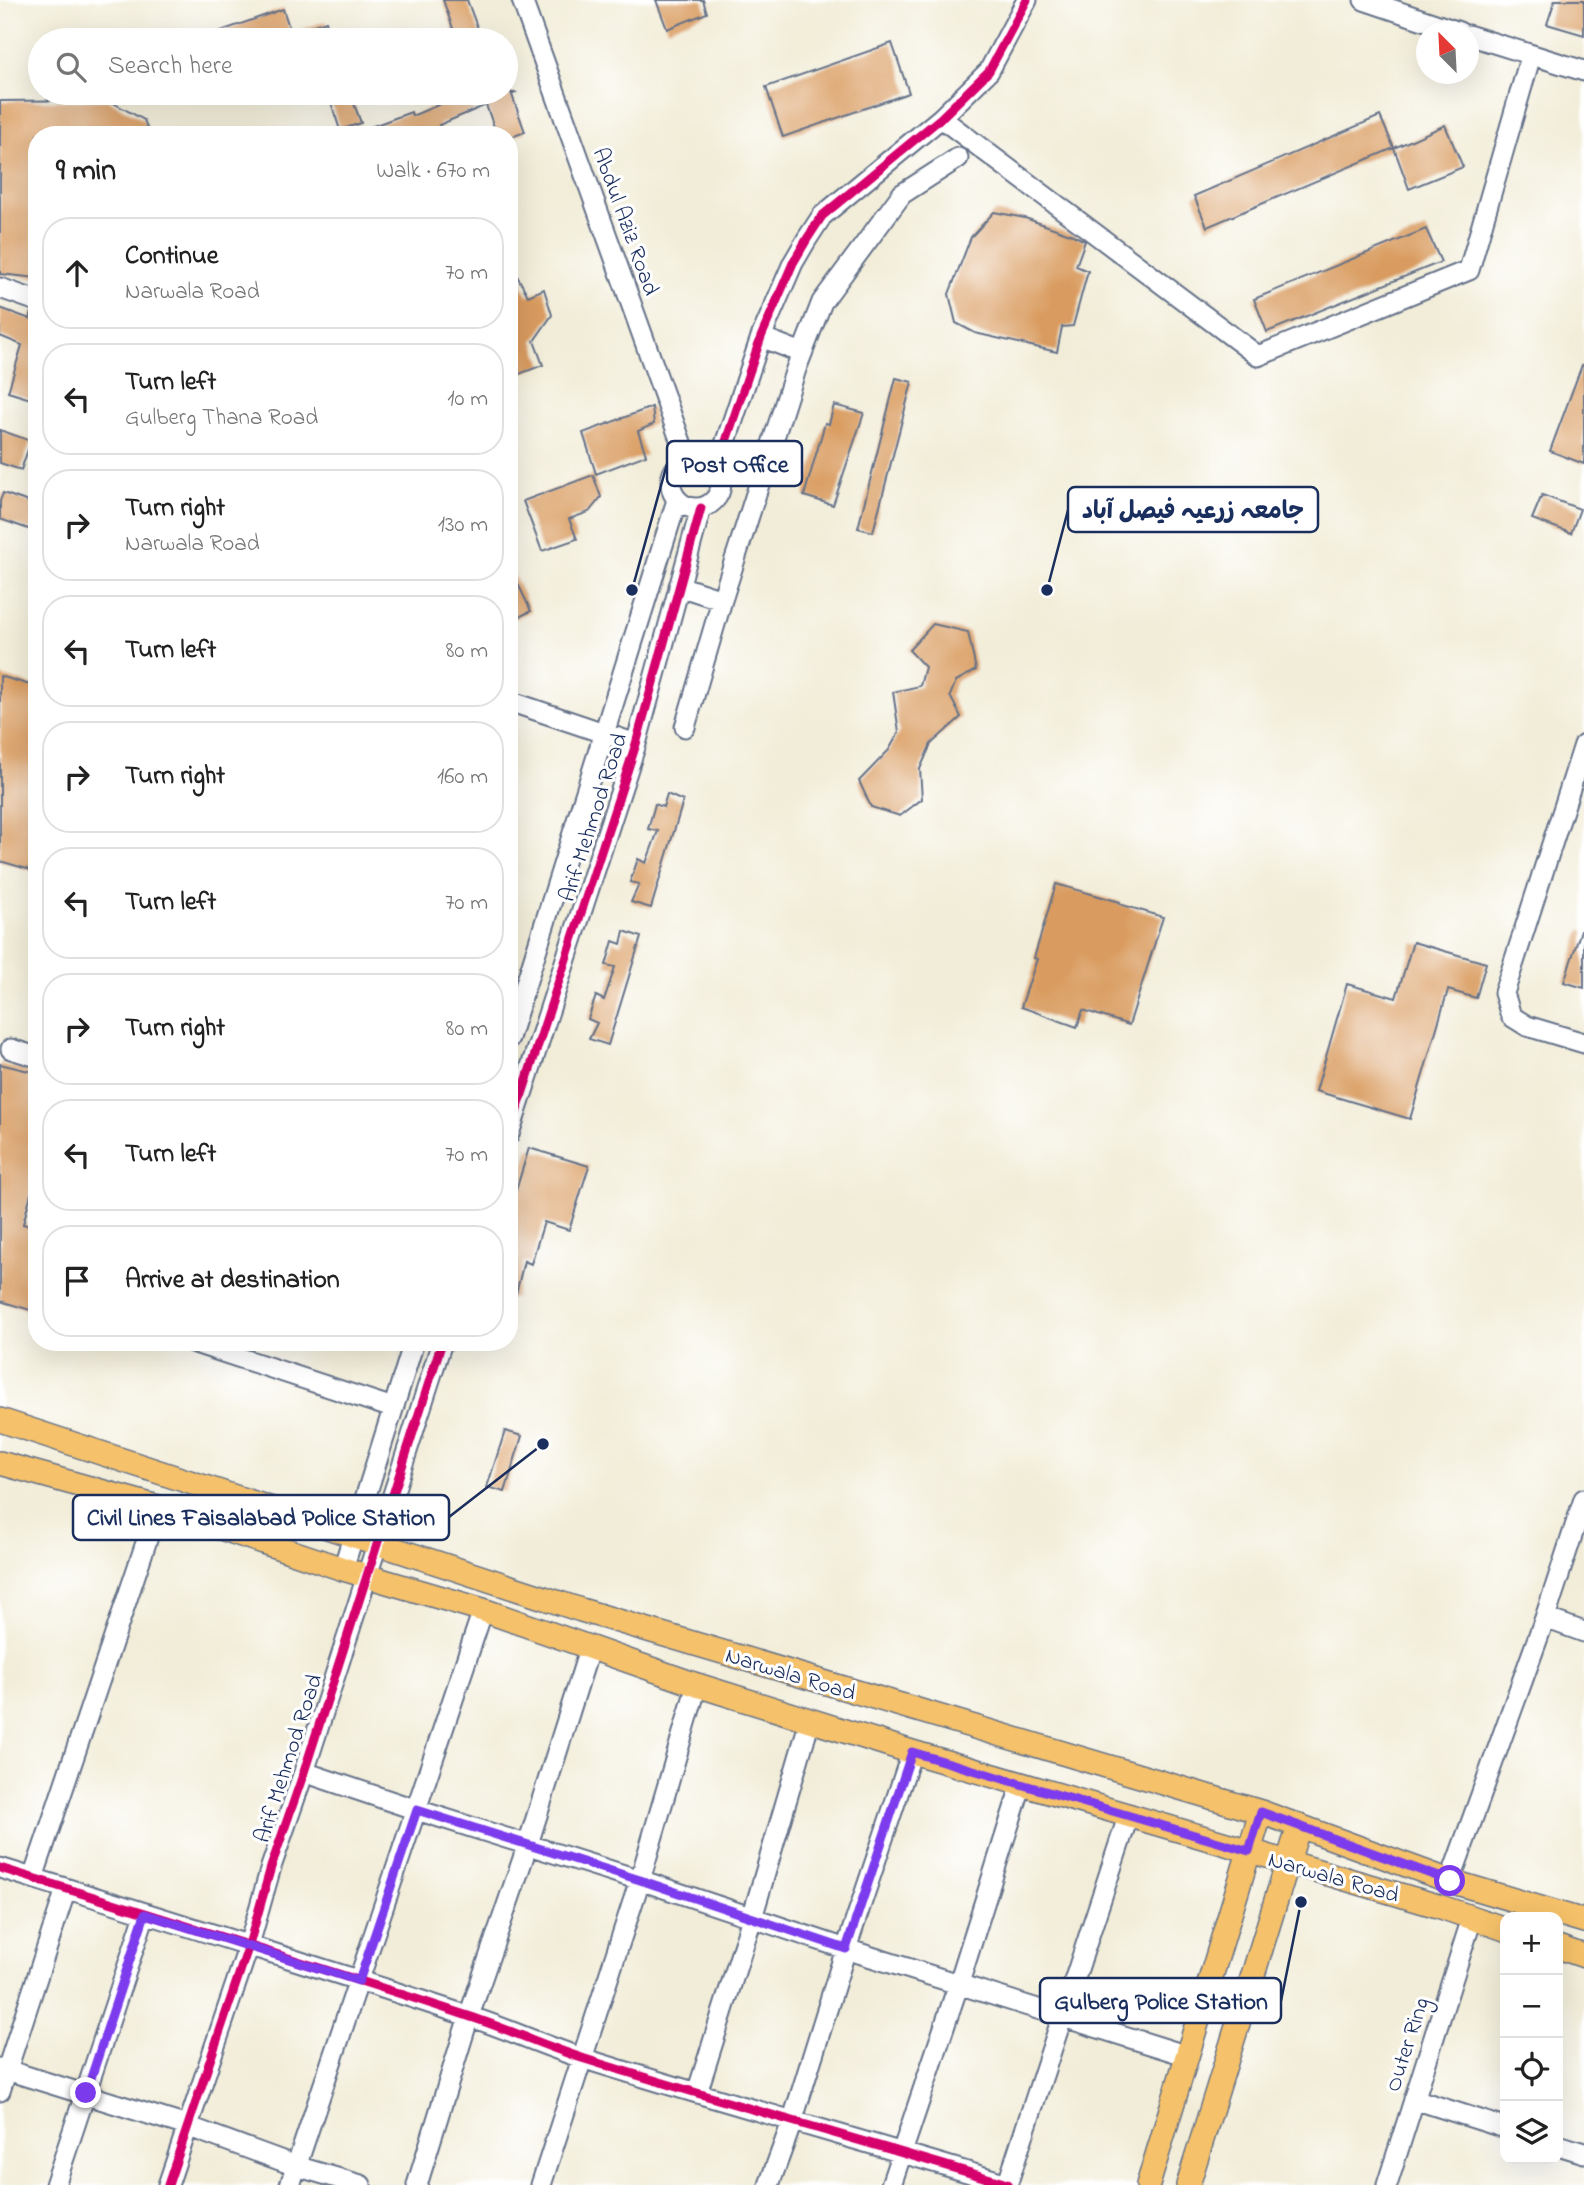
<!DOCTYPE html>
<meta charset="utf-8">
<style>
body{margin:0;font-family:"Indie Flower","Playpen Sans Arabic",sans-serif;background:#f6f6f6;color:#222}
.controls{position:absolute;right:21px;bottom:21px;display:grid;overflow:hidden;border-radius:14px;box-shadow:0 7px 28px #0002}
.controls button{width:63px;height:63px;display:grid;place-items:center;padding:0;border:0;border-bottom:2px solid #e0e0e0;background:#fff;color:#222;font:35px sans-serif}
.compass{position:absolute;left:1416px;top:21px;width:63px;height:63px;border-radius:50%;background:#fff;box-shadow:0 7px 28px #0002;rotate:336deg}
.stop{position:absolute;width:21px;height:21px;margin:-16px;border:5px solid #7c3aed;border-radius:50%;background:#fff}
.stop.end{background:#7c3aed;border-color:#fff;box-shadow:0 2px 7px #0008}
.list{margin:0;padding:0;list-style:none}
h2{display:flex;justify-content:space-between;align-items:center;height:91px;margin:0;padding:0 28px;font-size:30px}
h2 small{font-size:23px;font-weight:400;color:#767676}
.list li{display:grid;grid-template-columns:46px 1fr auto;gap:21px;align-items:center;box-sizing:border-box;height:112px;margin:0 14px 14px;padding:0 14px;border:2px solid #e0e0e0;border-radius:28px}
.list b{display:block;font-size:26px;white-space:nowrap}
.list p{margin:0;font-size:23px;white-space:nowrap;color:#767676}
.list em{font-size:23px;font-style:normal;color:#767676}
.icon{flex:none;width:38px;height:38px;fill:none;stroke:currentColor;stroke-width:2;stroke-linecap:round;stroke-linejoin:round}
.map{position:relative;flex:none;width:1584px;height:2185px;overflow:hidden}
.search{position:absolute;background:#fff;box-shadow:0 7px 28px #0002;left:28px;top:28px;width:490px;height:77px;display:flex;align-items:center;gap:18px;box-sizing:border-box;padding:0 24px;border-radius:38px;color:#767676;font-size:26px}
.panel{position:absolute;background:#fff;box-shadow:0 7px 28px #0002;left:28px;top:126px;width:490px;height:1225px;border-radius:28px}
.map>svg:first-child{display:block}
</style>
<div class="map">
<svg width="1584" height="2185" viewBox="0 0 1584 2185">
<rect width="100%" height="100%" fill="#fff"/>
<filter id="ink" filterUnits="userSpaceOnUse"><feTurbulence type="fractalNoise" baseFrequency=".0143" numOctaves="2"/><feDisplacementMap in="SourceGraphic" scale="14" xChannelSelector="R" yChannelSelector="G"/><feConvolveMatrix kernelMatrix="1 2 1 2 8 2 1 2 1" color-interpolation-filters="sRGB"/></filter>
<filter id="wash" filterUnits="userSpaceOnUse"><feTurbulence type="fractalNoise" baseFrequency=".00686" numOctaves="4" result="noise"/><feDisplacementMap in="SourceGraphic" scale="28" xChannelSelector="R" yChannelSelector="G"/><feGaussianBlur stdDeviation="1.57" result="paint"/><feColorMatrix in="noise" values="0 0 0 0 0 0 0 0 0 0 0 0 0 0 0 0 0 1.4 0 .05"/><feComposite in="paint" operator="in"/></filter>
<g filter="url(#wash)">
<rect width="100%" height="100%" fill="#f2edd8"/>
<g id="blocks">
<path fill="#d99b5f" d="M 443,0 L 467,0 L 482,40 L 457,40 Z
M 656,0 L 703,0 L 707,13 L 667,29 Z
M 1555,0 L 1584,0 L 1584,35 L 1547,24 Z
M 283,9 L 291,33 L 326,21 L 332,40 L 202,40 L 201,38 Z
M 892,43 L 909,93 L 783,137 L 766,87 Z
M 506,83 L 508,83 L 511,93 L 515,93 L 512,95 L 525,132 L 509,138 L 509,135 L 497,135 L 486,105 L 439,125 L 443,135 L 354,135 L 354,133 L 411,112 L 412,116 L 467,93 L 506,93 Z
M 328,93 L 350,93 L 361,123 L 340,130 Z
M 108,100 L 144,120 L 150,135 L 37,135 L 37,278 L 0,274 L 0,101 Z
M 1380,116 L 1394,148 L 1207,227 L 1194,196 Z
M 1445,125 L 1463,167 L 1409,189 L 1394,148 Z
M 994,212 L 1025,218 L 1073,235 L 1085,241 L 1076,266 L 1088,271 L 1073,326 L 1062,327 L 1057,352 L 975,333 L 956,323 L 949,294 L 971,237 Z
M 1426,229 L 1441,262 L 1267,332 L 1254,299 Z
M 509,261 L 528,296 L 544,289 L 552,315 L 534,341 L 543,365 L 509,378 Z
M 0,308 L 30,319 L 32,312 L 37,313 L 37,401 L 8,392 L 22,345 L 0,336 Z
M 1582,365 L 1584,366 L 1584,464 L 1550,451 Z
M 896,378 L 912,382 L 873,532 L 858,528 Z
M 834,405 L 864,413 L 833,505 L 804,496 L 825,423 L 829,424 Z
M 652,407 L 654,424 L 638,431 L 646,455 L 596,474 L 583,433 Z
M 0,430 L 31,441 L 21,470 L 0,463 Z
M 593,475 L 601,497 L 589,512 L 569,519 L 577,539 L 542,551 L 523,501 Z
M 3,493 L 37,505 L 37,532 L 0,519 L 0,501 Z
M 1542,495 L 1580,509 L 1571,533 L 1532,519 Z
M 509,565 L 531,611 L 509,622 Z
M 933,624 L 968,632 L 976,670 L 956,681 L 950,696 L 961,717 L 931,744 L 920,769 L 922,799 L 900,816 L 871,807 L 859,781 L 889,750 L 899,732 L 893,692 L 920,686 L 925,667 L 909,650 Z
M 0,676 L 37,687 L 37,872 L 0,861 Z
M 667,794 L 683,801 L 651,908 L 631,902 L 639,884 L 630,882 L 638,859 L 646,863 L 658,831 L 648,829 L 655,804 L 663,807 Z
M 1056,884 L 1120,902 L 1119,904 L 1163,917 L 1129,1025 L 1083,1010 L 1077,1027 L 1021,1007 L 1037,959 L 1034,958 Z
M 1581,930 L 1584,930 L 1584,988 L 1564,982 Z
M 624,931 L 641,937 L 608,1045 L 589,1039 L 597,1023 L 588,1019 L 596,996 L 604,1000 L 615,967 L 606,965 L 613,941 L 621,944 Z
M 1413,942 L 1486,963 L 1476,998 L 1448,990 L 1410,1119 L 1316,1091 L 1347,984 L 1396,998 Z
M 0,1064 L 37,1073 L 37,1171 L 23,1224 L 37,1228 L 37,1312 L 0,1301 Z
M 529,1148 L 589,1166 L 569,1230 L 544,1222 L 531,1264 L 524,1261 L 515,1298 L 509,1298 L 509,1213 Z
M 505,1431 L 522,1436 L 505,1492 L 487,1487 Z"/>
</g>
</g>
<g filter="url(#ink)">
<use href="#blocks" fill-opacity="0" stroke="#667289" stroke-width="2"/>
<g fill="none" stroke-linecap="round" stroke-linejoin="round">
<defs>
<path id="minor" d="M 522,0 L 687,459
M 1364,0 L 1459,32
M 1468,35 L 1584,71
M 941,118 L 1258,356 L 1469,270 L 1531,55
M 0,288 L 37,301
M 761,337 L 802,353
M671 483a25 25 0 1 1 50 0a25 25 0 1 1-50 0Z
M 717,468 L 761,337 L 793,263 L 807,239 L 822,216 L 941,118 L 989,71 L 1027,0
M 679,586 L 722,600
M 509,701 L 636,744
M 685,727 L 722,600 L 796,369 L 822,302 L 902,194 L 958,158
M 1584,745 L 1504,993 L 1511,1016 L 1527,1026 L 1584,1043
M 509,1038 L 677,500
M 11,1049 L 37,1057
M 509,1134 L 636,744 L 701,508
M 192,1342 L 393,1408
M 343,1569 L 414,1342
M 1545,1618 L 1584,1632
M 304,1772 L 417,1810 L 640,1880 L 846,1949 L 1188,2056
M 0,1868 C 155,1916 311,1964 465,2015 C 506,2028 544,2046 585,2059 C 725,2103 866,2141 1007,2184
M 33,1878 L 158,1507
M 1450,1881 L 1545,1618 L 1584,1499
M 0,2068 L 187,2126 L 296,2166 L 361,2185
M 0,2091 L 66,1889
M 697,2093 L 752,1918 L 810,1720
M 1414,2099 L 1505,2128
M 1558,2145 L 1584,2153
M 55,2185 L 145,1914
M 168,2185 L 249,1945 L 271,1867 L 304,1772 L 442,1342
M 290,2185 L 483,1610
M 417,2185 L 469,2016 L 528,1844 L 590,1647
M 541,2185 L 640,1880 L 697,1685
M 769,2185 L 792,2122 L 846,1949 L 912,1752
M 891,2185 L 959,1983 L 1022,1783
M 1007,2185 L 1129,1814
M 1387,2185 L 1472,1918"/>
<path id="major" d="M 0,1420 L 581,1610 L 1261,1812 L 1450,1881 L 1584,1921
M 0,1463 L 158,1507 L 343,1569 L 483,1610 L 697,1685 L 912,1752 L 1441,1907 L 1505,1929
M 1558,1947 L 1584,1956
M 1148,2185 L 1261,1812
M 1188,2185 L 1299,1826"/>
</defs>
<use href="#minor" stroke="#667289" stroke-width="23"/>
<use href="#major" stroke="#667289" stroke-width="26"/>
<use href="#minor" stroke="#fff" stroke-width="19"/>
<use href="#major" stroke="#f5c16b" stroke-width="23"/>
<defs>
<path id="cycleway" d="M 717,468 L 761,337 L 793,263 L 807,239 L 822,216 L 941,118 L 989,71 L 1027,0
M 509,1134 L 636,744 L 701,508
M 0,1868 C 155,1916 311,1964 465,2015 C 506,2028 544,2046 585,2059 C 725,2103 866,2141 1007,2184
M 168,2185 L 249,1945 L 271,1867 L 304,1772 L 442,1342"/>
</defs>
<use href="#cycleway" stroke="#fff" stroke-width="13"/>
<use href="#cycleway" stroke="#d6006c" stroke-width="9"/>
</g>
</g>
<g fill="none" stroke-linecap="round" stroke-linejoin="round" filter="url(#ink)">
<path stroke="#7c3aed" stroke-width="9" d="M 86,2093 L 145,1914 L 359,1981 L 417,1810 L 640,1880 L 846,1949 L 912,1752 L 1249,1851 L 1261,1812 L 1450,1881"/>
</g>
<g text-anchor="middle" stroke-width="6" stroke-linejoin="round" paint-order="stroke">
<g font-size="23" fill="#1b2f5e" stroke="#fff">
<text transform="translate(627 221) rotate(70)" y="8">Abdul Aziz Road</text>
<text transform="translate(592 817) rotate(-72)" y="8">Arif Mehmod Road</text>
<text transform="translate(791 1673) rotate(17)" y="8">Narwala Road</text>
<text transform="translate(287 1758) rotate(-72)" y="8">Arif Mehmod Road</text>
<text transform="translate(1334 1876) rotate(16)" y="8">Narwala Road</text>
<text transform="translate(1406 2044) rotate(-72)" y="8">Outer Ring</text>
</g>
</g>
<path fill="none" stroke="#1b2f5e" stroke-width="2.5" d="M632 590L667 464M1047 590L1068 510M543 1444L449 1517M1301 1902L1281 2001"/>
<g fill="#1b2f5e" stroke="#fff" stroke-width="2.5">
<circle cx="632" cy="590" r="7"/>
<circle cx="1047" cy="590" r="7"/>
<circle cx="543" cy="1444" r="7"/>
<circle cx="1301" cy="1902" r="7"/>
</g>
<g fill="#fff" stroke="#1b2f5e" stroke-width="2.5">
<rect x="667" y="441" width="135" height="45" rx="7"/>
<rect x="1068" y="487" width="250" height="45" rx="7"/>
<rect x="73" y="1495" width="376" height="45" rx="7"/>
<rect x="1040" y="1978" width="241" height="45" rx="7"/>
</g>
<g font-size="24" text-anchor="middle" font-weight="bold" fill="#1b2f5e">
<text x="735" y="472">Post Office</text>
<text x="1193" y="518">جامعہ زرعیہ فیصل آباد</text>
<text x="261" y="1525">Civil Lines Faisalabad Police Station</text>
<text x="1161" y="2009">Gulberg Police Station</text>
</g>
</svg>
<div class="controls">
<button>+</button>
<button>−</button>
<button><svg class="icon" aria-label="locate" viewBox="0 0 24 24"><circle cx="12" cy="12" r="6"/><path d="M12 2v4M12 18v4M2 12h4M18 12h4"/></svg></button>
<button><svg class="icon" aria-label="layers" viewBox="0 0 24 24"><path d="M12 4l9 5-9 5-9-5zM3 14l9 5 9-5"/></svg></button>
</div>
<svg class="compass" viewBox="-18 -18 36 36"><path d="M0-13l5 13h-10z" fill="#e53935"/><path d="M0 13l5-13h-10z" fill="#767676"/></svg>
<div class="stop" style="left:1450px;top:1881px"></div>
<div class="stop end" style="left:86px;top:2093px"></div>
<div class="search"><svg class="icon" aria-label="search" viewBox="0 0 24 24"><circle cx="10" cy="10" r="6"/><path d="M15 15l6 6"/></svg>Search here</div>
<section class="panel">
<h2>9 min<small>Walk · 670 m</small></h2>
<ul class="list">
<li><svg class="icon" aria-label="ahead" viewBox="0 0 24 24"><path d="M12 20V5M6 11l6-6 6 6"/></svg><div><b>Continue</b><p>Narwala Road</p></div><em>70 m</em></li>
<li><svg class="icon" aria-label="left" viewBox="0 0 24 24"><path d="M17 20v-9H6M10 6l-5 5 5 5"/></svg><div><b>Turn left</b><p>Gulberg Thana Road</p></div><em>10 m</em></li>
<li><svg class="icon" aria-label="right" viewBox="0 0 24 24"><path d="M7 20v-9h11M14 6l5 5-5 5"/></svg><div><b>Turn right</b><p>Narwala Road</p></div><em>130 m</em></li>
<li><svg class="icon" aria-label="left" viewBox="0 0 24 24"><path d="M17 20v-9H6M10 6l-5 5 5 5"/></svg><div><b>Turn left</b></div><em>80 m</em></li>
<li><svg class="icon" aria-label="right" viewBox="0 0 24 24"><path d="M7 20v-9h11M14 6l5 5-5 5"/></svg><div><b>Turn right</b></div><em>160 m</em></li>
<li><svg class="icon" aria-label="left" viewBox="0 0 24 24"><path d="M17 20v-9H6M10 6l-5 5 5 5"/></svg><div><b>Turn left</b></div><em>70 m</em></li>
<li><svg class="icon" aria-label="right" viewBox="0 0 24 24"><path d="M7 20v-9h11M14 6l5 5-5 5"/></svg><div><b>Turn right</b></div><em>80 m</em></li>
<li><svg class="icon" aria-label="left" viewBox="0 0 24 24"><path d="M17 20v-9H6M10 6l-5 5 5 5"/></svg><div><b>Turn left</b></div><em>70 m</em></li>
<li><svg class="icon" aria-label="arrive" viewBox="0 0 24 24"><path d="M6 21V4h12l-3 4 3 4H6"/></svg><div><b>Arrive at destination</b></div></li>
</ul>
</section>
</div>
